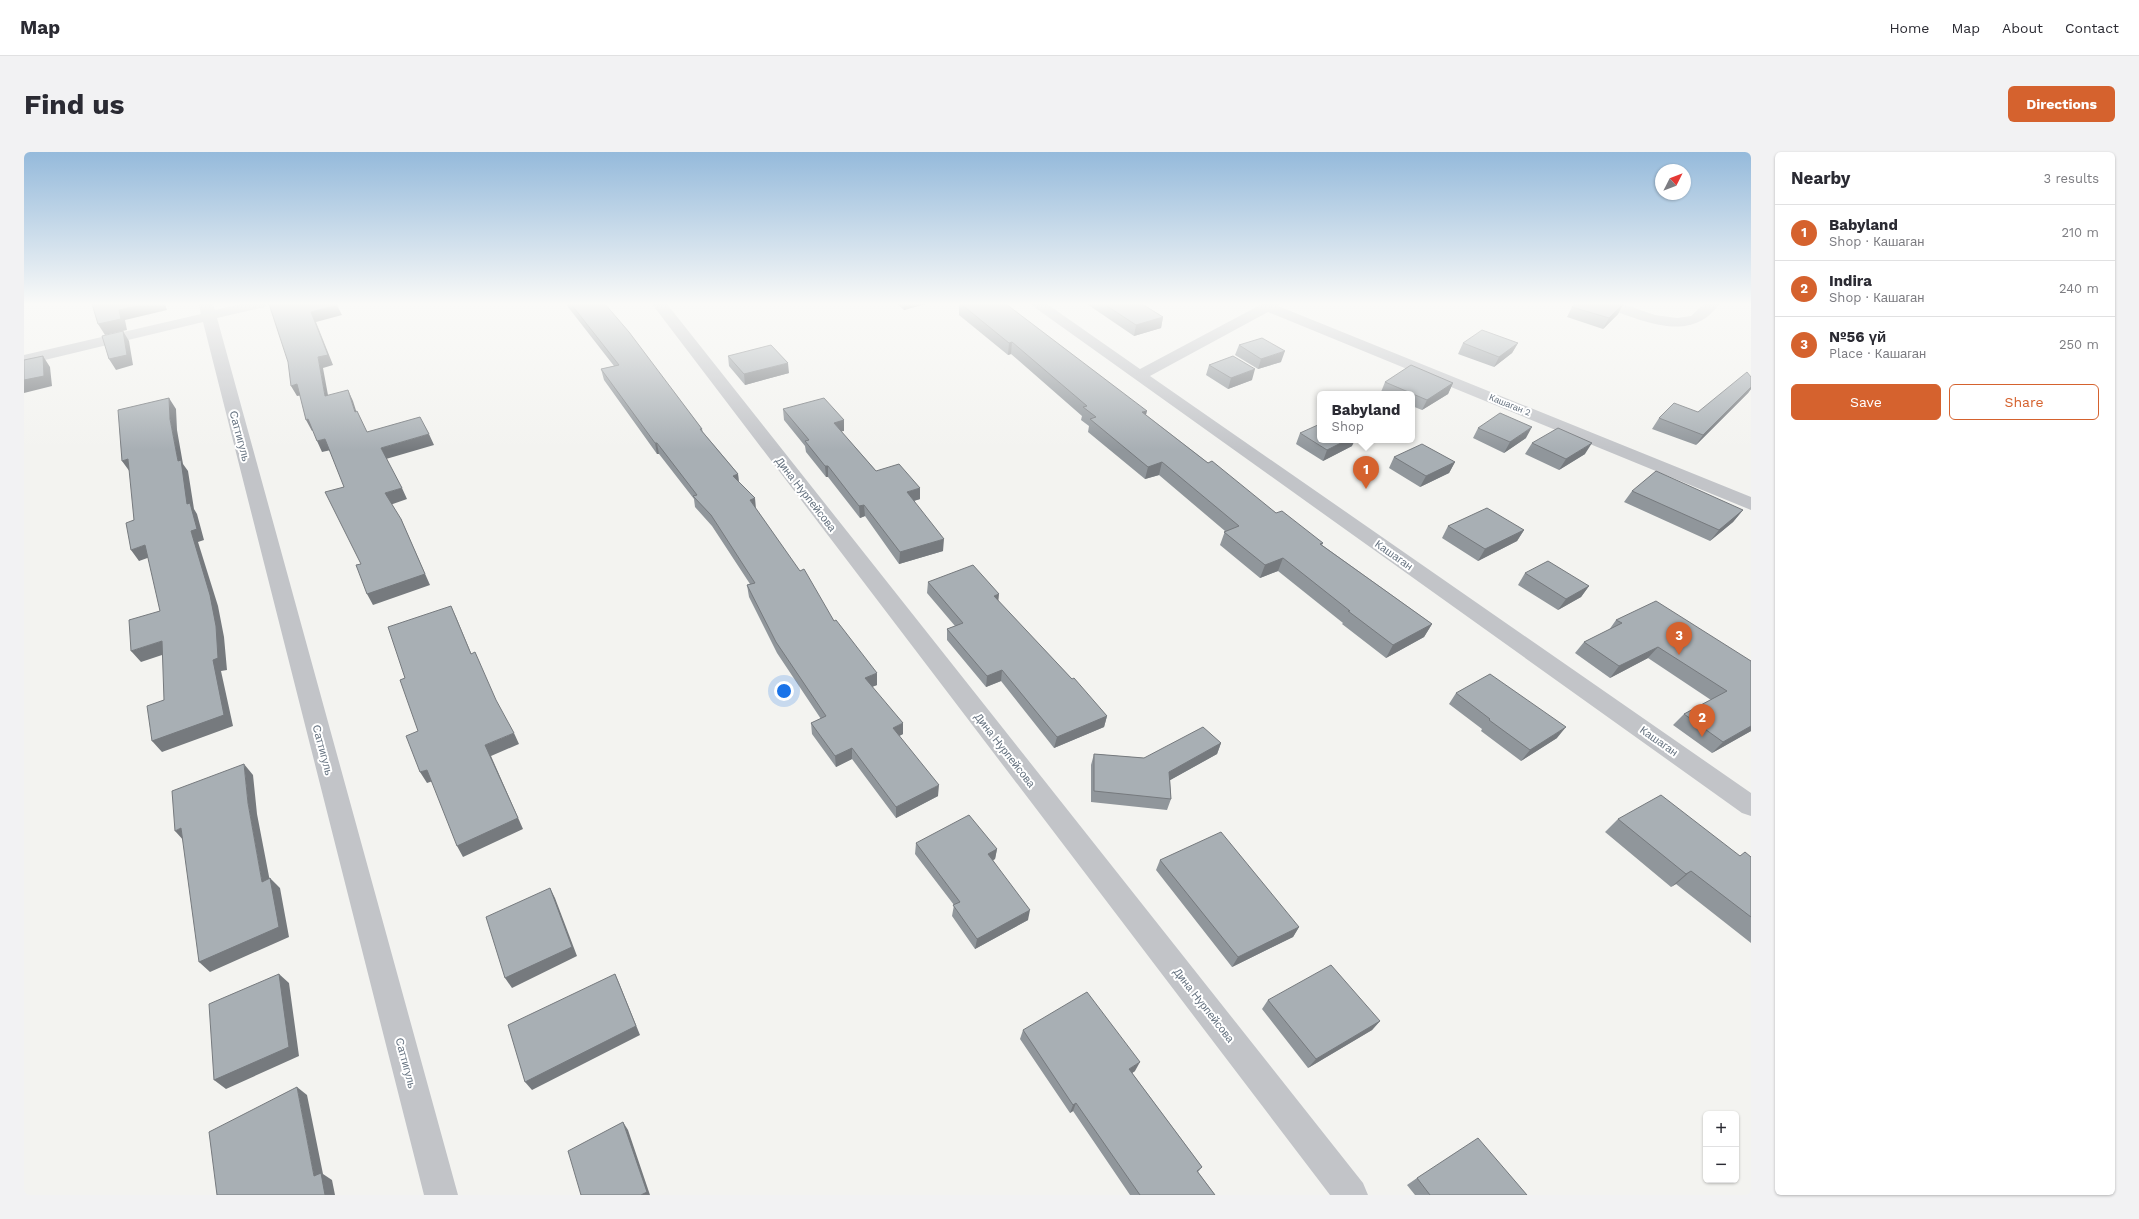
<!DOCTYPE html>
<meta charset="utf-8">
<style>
body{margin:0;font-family:"Work Sans",sans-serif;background:#f2f2f3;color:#2b2b33}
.controls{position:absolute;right:12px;bottom:12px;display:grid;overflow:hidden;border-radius:6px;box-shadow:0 1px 3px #0004}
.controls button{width:36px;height:36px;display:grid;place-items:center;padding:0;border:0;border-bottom:1px solid #e1e1e2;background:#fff;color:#2b2b33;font:20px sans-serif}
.compass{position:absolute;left:1631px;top:12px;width:36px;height:36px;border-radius:50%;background:#fff;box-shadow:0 1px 3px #0004;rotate:48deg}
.you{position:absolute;left:760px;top:539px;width:14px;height:14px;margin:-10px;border:3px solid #fff;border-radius:50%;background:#1a73e8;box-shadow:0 0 0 6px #1a73e833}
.badge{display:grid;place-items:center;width:26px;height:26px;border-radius:50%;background:#d5622e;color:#fff;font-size:13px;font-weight:700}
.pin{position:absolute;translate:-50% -33px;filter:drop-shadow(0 1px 2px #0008)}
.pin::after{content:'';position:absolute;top:21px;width:14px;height:12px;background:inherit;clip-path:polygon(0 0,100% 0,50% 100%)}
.popup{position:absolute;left:1293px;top:239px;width:98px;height:52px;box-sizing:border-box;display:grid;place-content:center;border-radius:6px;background:#fff;filter:drop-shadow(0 1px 3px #0005);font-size:13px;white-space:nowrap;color:#7c7c81}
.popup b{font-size:15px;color:#2b2b33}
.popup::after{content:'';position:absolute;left:50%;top:100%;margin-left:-8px;border:8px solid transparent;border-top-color:#fff}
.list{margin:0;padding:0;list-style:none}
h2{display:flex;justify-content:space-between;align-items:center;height:52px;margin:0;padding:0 16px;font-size:17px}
h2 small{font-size:13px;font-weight:400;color:#7c7c81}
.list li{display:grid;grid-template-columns:26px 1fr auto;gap:12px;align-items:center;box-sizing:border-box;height:56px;padding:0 16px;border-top:1px solid #e1e1e2}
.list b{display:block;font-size:15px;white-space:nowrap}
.list p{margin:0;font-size:13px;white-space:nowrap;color:#7c7c81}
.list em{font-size:13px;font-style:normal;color:#7c7c81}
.actions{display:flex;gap:8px;padding:12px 16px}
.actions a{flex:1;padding:9px 0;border:1px solid #d5622e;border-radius:6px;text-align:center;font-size:14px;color:#d5622e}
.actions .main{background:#d5622e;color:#fff}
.map{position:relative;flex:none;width:1727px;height:1043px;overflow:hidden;border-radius:6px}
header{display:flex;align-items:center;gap:24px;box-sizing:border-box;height:56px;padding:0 20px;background:#fff;border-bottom:1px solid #e1e1e2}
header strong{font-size:19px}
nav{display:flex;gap:22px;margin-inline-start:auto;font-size:14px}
.intro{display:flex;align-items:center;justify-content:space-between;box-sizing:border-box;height:96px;padding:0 24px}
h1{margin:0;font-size:28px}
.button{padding:10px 18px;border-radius:6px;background:#d5622e;color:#fff;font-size:14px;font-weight:700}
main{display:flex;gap:24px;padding:0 24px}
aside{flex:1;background:#fff;border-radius:6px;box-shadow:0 1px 3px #0004}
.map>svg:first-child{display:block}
</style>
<header>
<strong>Map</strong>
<nav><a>Home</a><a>Map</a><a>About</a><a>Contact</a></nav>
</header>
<div class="intro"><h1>Find us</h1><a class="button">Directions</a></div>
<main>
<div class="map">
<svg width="1727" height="1043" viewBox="0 0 1727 1043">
<rect width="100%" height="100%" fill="#f3f3f0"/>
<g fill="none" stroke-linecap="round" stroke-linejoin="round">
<path fill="#c2c4c8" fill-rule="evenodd" d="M 175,152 L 189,152 L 191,158 L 217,152 L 243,152 L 241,155 L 193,166 L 434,1043 L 400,1043 L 179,170 L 0,213 L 0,203 L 177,162 Z
M 628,152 L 643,152 L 1339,1031 L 1344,1043 L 1306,1043 Z
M 1006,152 L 1023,152 L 1116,217 L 1238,152 L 1256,152 L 1254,154 L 1727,345 L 1727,358 L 1244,160 L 1126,224 L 1727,641 L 1727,664 L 1718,661 Z
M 1578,152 L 1599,152 L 1631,163 L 1653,166 L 1667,164 L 1680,152 L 1695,152 C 1667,193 1617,168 1580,155 Z"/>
</g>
<path fill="#90969b" d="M 543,152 L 581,152 L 678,277 L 679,280 L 714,322 L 715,330 L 732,357 L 810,469 L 853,533 L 848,535 L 879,582 L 875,584 L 914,644 L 872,666 L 828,607 L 812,615 L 788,582 L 787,571 L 797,567 L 753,501 L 725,445 L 723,433 L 726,432 L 688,374 L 671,355 L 670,347 L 635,302 L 633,302 L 580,228 L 577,217 L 590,214 L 544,155 Z
M 873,152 L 901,152 L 880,158 Z
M 935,152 L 982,152 L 1122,263 L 1184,311 L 1252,361 L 1299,391 L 1298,393 L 1408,472 L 1400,485 L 1362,506 L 1318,472 L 1319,471 L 1254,419 L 1236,426 L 1196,393 L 1201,379 L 1135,323 L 1121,327 L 1064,280 L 1065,274 L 1057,268 L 1058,264 L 987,202 L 984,203 L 935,163 Z
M 1063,152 L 1118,152 L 1139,165 L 1137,176 L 1110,184 Z
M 1599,152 L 1594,162 L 1579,177 L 1543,165 L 1548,155 Z
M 1439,191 L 1494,191 L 1488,201 L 1470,215 L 1434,202 Z
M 1215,193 L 1257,210 L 1234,217 L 1211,203 Z
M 704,204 L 765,221 L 721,233 L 705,214 Z
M 1185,213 L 1228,228 L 1204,237 L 1182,223 Z
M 1727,225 L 1727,237 L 1724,241 L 1672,293 L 1628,277 L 1635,266 L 1674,260 Z
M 1361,230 L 1429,231 L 1424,242 L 1398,258 L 1388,254 L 1388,242 L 1361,242 L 1357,240 Z
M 759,257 L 820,268 L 820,279 L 817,279 L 852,319 L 896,347 L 890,349 L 919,399 L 875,412 L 841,364 L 836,366 L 804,325 L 802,325 L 782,300 L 781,294 L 760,268 Z
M 1454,276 L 1502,286 L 1480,301 L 1449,286 Z
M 1276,281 L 1328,294 L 1299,309 L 1272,292 Z
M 1508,291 L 1561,302 L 1535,318 L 1501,302 Z
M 1370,305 L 1431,310 L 1425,321 L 1396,335 L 1365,316 Z
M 1608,339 L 1719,358 L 1709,370 L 1686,389 L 1600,350 Z
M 1424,374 L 1500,378 L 1493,389 L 1454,409 L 1418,386 Z
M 1501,421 L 1565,434 L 1557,445 L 1534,458 L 1494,433 Z
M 904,430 L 974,449 L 1083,564 L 1080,575 L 1030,596 L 977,529 L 962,535 L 923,488 L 923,477 L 931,474 L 903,441 Z
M 1592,468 L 1727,509 L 1727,579 L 1688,601 L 1649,573 L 1660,562 L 1687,548 L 1624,506 L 1586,526 L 1551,501 L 1560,490 L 1585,478 Z
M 1432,541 L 1533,586 L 1497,609 L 1457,579 L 1458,577 L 1425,552 Z
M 1197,591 L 1193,602 L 1146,628 L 1147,647 L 1143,658 L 1067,650 L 1067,613 L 1070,602 L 1120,606 Z
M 1594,667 L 1716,704 L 1727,705 L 1727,791 L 1652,732 L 1647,735 L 1581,680 Z
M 892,691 L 973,697 L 971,707 L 969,708 L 1004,768 L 951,797 L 928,764 L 930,753 L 891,702 Z
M 1136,708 L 1275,775 L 1269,785 L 1208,815 L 1132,718 Z
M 1244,848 L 1356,869 L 1348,878 L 1284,916 L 1238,857 Z
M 999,878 L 1111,919 L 1108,921 L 1178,1015 L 1174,1020 L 1191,1043 L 1106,1043 L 1049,959 L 1046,961 L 996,887 Z
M 1393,1026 L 1503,1043 L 1391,1043 L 1383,1033 Z"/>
<path fill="#767a7e" d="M 120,152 L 141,152 L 143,158 L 101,168 L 103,178 L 81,183 L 74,172 L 95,158 Z
M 880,152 L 901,152 L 880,158 Z
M 1599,152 L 1594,162 L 1579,177 L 1585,166 Z
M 313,153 L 318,163 L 292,170 L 309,213 L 299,216 L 306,254 L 301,244 L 294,205 L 287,160 Z
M 1139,165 L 1137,176 L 1110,184 L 1112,173 Z
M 99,179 L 105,189 L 109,213 L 92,218 L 85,207 Z
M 988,190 L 987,202 L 984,203 L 985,191 Z
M 1494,191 L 1488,201 L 1470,215 L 1475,205 Z
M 1261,199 L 1257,210 L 1234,217 L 1237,207 Z
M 19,204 L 26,215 L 28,234 L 0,241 L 0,228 Z
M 764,211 L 765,221 L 721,233 L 720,222 Z
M 1231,217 L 1228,228 L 1204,237 L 1207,226 Z
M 1429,231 L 1424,242 L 1398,258 L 1403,248 Z
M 273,232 L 279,243 L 273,244 L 267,234 Z
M 1727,235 L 1727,237 L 1724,241 L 1672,293 L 1679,283 Z
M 324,238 L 329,249 L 336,271 L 331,260 Z
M 145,246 L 152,257 L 153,278 L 159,312 L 164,319 L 170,357 L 173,362 L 180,388 L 174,390 L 194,454 L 200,485 L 203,518 L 197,519 L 209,574 L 138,600 L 128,589 L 189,508 L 167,379 L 146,267 Z
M 1123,259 L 1120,271 L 1118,260 Z
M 284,267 L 290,278 L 288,279 L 282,268 Z
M 820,268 L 820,279 L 810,281 L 810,271 Z
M 1508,275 L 1502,286 L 1480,301 L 1486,290 Z
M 405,282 L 410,293 L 362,307 L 357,296 Z
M 301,287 L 307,298 L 298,300 L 293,289 Z
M 1323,288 L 1331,288 L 1328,294 L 1299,309 L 1303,298 Z
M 631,291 L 633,291 L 635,302 L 633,302 Z
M 1568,291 L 1561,302 L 1535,318 L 1542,307 Z
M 104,307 L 106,320 L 98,309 Z
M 1138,310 L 1135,323 L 1121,327 L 1124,315 Z
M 1431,310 L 1425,321 L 1396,335 L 1402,324 Z
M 801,314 L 804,314 L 804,325 L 802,325 Z
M 714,322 L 715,333 L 709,324 Z
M 378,336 L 383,347 L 366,353 L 361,341 Z
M 896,336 L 896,347 L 882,351 L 883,340 Z
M 731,346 L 732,357 L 726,348 Z
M 840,353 L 841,364 L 836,366 L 835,354 Z
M 1719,358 L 1709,370 L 1686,389 L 1695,378 Z
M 377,367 L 406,433 L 349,453 L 343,442 Z
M 1500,378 L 1493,389 L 1454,409 L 1461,397 Z
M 920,387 L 919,399 L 875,412 L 876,400 Z
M 121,393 L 129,404 L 115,409 L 107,398 Z
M 1259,406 L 1254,419 L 1236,426 L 1241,413 Z
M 1565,434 L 1557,445 L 1534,458 L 1542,447 Z
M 975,442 L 974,453 L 970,444 Z
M 427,454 L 432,465 L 452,513 L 447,502 Z
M 1408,472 L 1400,485 L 1362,506 L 1369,493 Z
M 138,489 L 147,500 L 117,510 L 107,499 Z
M 1634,495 L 1624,506 L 1586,526 L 1595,514 Z
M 978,518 L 977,529 L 962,535 L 963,524 Z
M 853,521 L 853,533 L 842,537 L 841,526 Z
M 1083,564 L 1080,575 L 1030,596 L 1033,585 Z
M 879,571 L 879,582 L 869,587 L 869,576 Z
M 1727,574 L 1727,579 L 1688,601 L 1699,590 Z
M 1542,575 L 1533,586 L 1497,609 L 1506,598 Z
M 490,581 L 495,592 L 467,604 L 499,677 L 439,705 L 433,694 L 461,593 Z
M 1197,591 L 1193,602 L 1141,631 L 1145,620 Z
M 828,596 L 828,607 L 812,615 L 811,604 Z
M 220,612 L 229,623 L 233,662 L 248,740 L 238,730 L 224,651 Z
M 403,618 L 409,629 L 403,631 L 396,620 Z
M 915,633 L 914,644 L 872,666 L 872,655 Z
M 157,676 L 161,690 L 151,679 Z
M 973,697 L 971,707 L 962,712 L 964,702 Z
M 1667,719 L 1652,732 L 1647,735 L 1662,722 Z
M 246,726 L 256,736 L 265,785 L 186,820 L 175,810 Z
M 526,736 L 531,746 L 553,804 L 488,836 L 481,826 Z
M 1006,758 L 1004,768 L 951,797 L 953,787 Z
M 1275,775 L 1269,785 L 1208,815 L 1214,805 Z
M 255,822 L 265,831 L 275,904 L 202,937 L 190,928 Z
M 591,822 L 595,831 L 616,883 L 508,938 L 501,930 Z
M 1356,869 L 1348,878 L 1284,916 L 1292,907 Z
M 1116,910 L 1111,919 L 1101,926 L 1105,917 Z
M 273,935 L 283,943 L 299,1022 L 308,1028 L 311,1043 L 301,1043 L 290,1024 Z
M 1052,951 L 1049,959 L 1046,961 L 1049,953 Z
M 599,970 L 604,978 L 626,1043 L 617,1043 Z"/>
<path fill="#a8afb4" stroke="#767a7e" d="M 68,152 L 120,152 L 95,158 L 97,167 L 74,172 Z
M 245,152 L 313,153 L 287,160 L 304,203 L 294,205 L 301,244 L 324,238 L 331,260 L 333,259 L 343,280 L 396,265 L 405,282 L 357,296 L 378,336 L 361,341 L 377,367 L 401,422 L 343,442 L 332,413 L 337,412 L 301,340 L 320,335 L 301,287 L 293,289 L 284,267 L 282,268 L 273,232 L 267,234 L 264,210 Z
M 547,152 L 581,152 L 605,180 L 678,277 L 676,277 L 714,322 L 709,324 L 731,346 L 726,348 L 776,419 L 780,417 L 810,469 L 812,468 L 853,521 L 841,526 L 879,571 L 869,576 L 915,633 L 872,655 L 828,596 L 811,604 L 787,571 L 802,564 L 752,490 L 723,433 L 731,431 L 687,363 L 669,344 L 673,343 L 633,291 L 631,291 L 577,217 L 595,213 Z
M 937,152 L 982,152 L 1123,259 L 1118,260 L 1184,311 L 1188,309 L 1252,361 L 1258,359 L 1299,391 L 1296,392 L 1408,472 L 1369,493 L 1324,459 L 1326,459 L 1259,406 L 1241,413 L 1200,380 L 1215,374 L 1138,310 L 1124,315 L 1066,267 L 1072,265 L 1059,255 L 1063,254 L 988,190 L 985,191 Z
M 1080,152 L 1118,152 L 1139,165 L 1112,173 Z
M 1551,152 L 1599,152 L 1585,166 L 1548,155 Z
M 1458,178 L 1494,191 L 1475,205 L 1439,191 Z
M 99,179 L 103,203 L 85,207 L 78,184 Z
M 1238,186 L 1261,199 L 1237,207 L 1215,193 Z
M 747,193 L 764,211 L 720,222 L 704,204 Z
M 19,204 L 20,224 L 0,228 L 0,208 Z
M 1209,204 L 1231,217 L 1207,226 L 1185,213 Z
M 1387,213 L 1429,231 L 1403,248 L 1361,230 Z
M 1723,220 L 1727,225 L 1727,235 L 1679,283 L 1635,266 L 1650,251 L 1674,260 Z
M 145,246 L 146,267 L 154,309 L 157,308 L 163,352 L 166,351 L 173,377 L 167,379 L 186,443 L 192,474 L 194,506 L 189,508 L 200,563 L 128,589 L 123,554 L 140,548 L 138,489 L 107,499 L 105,468 L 136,459 L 121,393 L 107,398 L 102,371 L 110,368 L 104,307 L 98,309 L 94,258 Z
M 800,246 L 820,268 L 810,271 L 852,319 L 875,312 L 896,336 L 883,340 L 920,387 L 876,400 L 840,353 L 835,354 L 804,314 L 801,314 L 781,289 L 785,288 L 759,257 Z
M 1476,261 L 1508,275 L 1486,290 L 1454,276 Z
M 1296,272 L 1296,288 L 1323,288 L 1303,298 L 1276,281 Z
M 1534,276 L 1568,291 L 1542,307 L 1508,291 Z
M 1398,292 L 1431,310 L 1402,324 L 1370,305 Z
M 1632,319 L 1719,358 L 1695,378 L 1608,339 Z
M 1463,356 L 1500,378 L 1461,397 L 1424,374 Z
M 1524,409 L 1565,434 L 1542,447 L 1501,421 Z
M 949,413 L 975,442 L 970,444 L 1048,527 L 1050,526 L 1083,564 L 1033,585 L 978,518 L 963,524 L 923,477 L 939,471 L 904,430 Z
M 1632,449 L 1727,509 L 1727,574 L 1699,590 L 1660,562 L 1703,539 L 1634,495 L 1595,514 L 1560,490 L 1598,471 L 1592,468 Z
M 427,454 L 447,502 L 451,500 L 472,548 L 490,581 L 461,593 L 494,666 L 433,694 L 403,618 L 396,620 L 382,584 L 394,579 L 376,528 L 381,526 L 364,475 Z
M 1466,522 L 1542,575 L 1506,598 L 1465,568 L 1466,567 L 1432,541 Z
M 1179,575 L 1197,591 L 1145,620 L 1147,647 L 1070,639 L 1070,602 L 1120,606 Z
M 220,612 L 224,651 L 238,730 L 246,726 L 255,775 L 175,810 L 157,676 L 151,679 L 148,639 Z
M 1637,643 L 1716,704 L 1721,700 L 1727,705 L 1727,765 L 1667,719 L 1662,722 L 1594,667 Z
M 945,663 L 973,697 L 964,702 L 1006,758 L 953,787 L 929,753 L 936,750 L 892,691 Z
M 1197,680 L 1275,775 L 1214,805 L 1136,708 Z
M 526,736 L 548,795 L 481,826 L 462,765 Z
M 1307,813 L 1356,869 L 1292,907 L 1244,848 Z
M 255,822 L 265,895 L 190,928 L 185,852 Z
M 591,822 L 612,874 L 501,930 L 484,873 Z
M 1063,840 L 1116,910 L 1105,917 L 1178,1015 L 1173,1019 L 1191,1043 L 1116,1043 L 1052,951 L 1049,953 L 999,878 Z
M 273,935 L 290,1024 L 297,1021 L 301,1043 L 193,1043 L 185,980 Z
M 599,970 L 623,1040 L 617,1043 L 557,1043 L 544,999 Z
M 1454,986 L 1503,1043 L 1406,1043 L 1393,1026 Z"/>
<linearGradient id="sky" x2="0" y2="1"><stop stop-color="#95badb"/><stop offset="0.51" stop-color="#fafaf8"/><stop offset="1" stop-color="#fafaf8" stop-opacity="0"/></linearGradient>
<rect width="1727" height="298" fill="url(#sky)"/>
<g text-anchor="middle" stroke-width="4" stroke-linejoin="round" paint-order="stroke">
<g font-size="9" fill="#64717f" stroke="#fff">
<text transform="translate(1486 253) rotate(22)" y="3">Кашаган 2</text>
</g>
<g font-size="11" fill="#64717f" stroke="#fff">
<text transform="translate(216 284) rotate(75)" y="4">Саттигуль</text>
<text transform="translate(782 342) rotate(52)" y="4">Дина Нурпейсова</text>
<text transform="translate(1370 403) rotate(35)" y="4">Кашаган</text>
<text transform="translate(1635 589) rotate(35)" y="4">Кашаган</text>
<text transform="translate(299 598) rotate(75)" y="4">Саттигуль</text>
<text transform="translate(981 598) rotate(52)" y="4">Дина Нурпейсова</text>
<text transform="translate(1180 853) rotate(52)" y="4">Дина Нурпейсова</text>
<text transform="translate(382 911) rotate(75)" y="4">Саттигуль</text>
</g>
</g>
</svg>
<div class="controls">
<button>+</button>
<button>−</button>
</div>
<svg class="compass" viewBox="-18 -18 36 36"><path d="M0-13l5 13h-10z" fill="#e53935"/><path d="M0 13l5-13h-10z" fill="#7c7c81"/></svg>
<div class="you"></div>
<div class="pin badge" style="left:1342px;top:337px">1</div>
<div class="popup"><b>Babyland</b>Shop</div>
<div class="pin badge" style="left:1678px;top:585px">2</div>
<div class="pin badge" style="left:1655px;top:503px">3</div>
</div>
<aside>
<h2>Nearby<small>3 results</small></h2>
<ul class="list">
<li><span class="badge">1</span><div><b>Babyland</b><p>Shop · Кашаган</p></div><em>210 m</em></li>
<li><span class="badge">2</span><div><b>Indira</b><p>Shop · Кашаган</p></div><em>240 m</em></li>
<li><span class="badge">3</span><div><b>№56 үй</b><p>Place · Кашаган</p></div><em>250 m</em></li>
</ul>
<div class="actions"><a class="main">Save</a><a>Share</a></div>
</aside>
</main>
